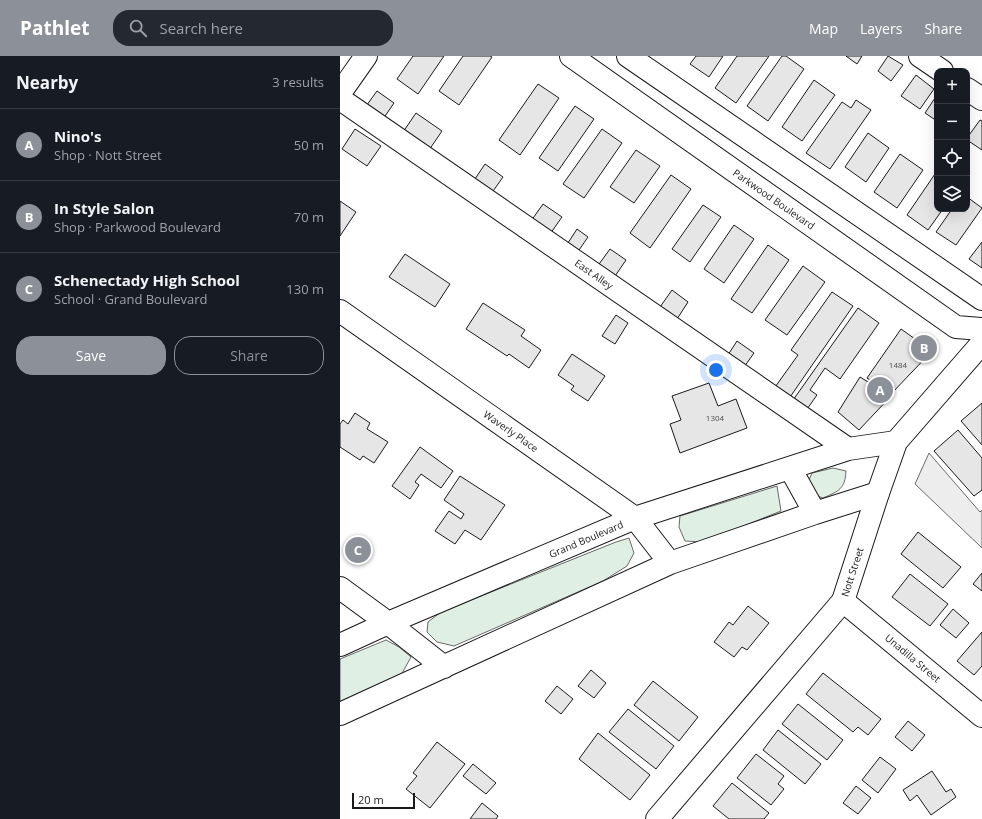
<!DOCTYPE html>
<meta charset="utf-8">
<style>
body{margin:0;font-family:"Open Sans",sans-serif;background:#242831;color:#f1f3f6}
.controls{position:absolute;right:12px;top:12px;display:grid;overflow:hidden;border-radius:8px;box-shadow:0 4px 16px #0002}
.controls button{width:36px;height:36px;display:grid;place-items:center;padding:0;border:0;border-bottom:1px solid #363941;background:#171b24;color:#f1f3f6;font:20px sans-serif}
.scale{position:absolute;left:12px;bottom:10px;width:63px;box-sizing:border-box;padding-left:4px;border:2px solid #1a1a1a;border-top:0;font-size:11px;line-height:14px;white-space:nowrap;color:#1a1a1a;-webkit-text-stroke:3px #fff;paint-order:stroke}
.you{position:absolute;left:376px;top:314px;width:14px;height:14px;margin:-10px;border:3px solid #fff;border-radius:50%;background:#1a73e8;box-shadow:0 0 0 6px #1a73e833}
.badge{display:grid;place-items:center;width:26px;height:26px;border-radius:50%;background:#8c9099;color:#fff;font-size:13px;font-weight:700}
.pin{position:absolute;translate:-50% -50%;border:2px solid #fff;box-shadow:0 1px 4px #0006}
.list{margin:0;padding:0;list-style:none}
h2{display:flex;justify-content:space-between;align-items:center;height:52px;margin:0;padding:0 16px;font-size:17px}
h2 small{font-size:13px;font-weight:400;color:#9ea1a6}
.list li{display:grid;grid-template-columns:26px 1fr auto;gap:12px;align-items:center;box-sizing:border-box;height:72px;padding:0 16px;border-top:1px solid #363941}
.list b{display:block;font-size:15px;white-space:nowrap}
.list p{margin:0;font-size:13px;white-space:nowrap;color:#9ea1a6}
.list em{font-size:13px;font-style:normal;color:#9ea1a6}
.actions{display:flex;gap:8px;padding:12px 16px}
.actions a{flex:1;padding:9px 0;border:1px solid #8c9099;border-radius:16px;text-align:center;font-size:14px;color:#8c9099}
.actions .main{background:#8c9099;color:#fff}
.icon{flex:none;width:22px;height:22px;fill:none;stroke:currentColor;stroke-width:2;stroke-linecap:round;stroke-linejoin:round}
.map{position:relative;flex:none;width:642px;height:763px;overflow:hidden}
header{display:flex;align-items:center;gap:24px;box-sizing:border-box;height:56px;padding:0 20px;background:#8c9099;color:#fff}
header strong{font-size:19px}
nav{display:flex;gap:22px;margin-inline-start:auto;font-size:14px}
.search{width:280px;height:36px;background:#242831;display:flex;align-items:center;gap:10px;box-sizing:border-box;padding:0 14px;border-radius:16px;color:#9ea1a6;font-size:15px}
main{display:flex}
aside{flex:1;background:#171b24}
.map>svg:first-child{display:block}
</style>
<header>
<strong>Pathlet</strong>
<div class="search"><svg class="icon" aria-label="search" viewBox="0 0 24 24"><circle cx="10" cy="10" r="6"/><path d="M15 15l6 6"/></svg>Search here</div>
<nav><a>Map</a><a>Layers</a><a>Share</a></nav>
</header>
<main>
<aside>
<h2>Nearby<small>3 results</small></h2>
<ul class="list">
<li><span class="badge">A</span><div><b>Nino's</b><p>Shop · Nott Street</p></div><em>50 m</em></li>
<li><span class="badge">B</span><div><b>In Style Salon</b><p>Shop · Parkwood Boulevard</p></div><em>70 m</em></li>
<li><span class="badge">C</span><div><b>Schenectady High School</b><p>School · Grand Boulevard</p></div><em>130 m</em></li>
</ul>
<div class="actions"><a class="main">Save</a><a>Share</a></div>
</aside>
<div class="map">
<svg width="642" height="763" viewBox="0 0 642 763">
<rect width="100%" height="100%" fill="#fff"/>
<path fill="#e0efe3" stroke="#6a6a6a" d="M 493,412 L 506,415 C 505,433 499,435 483,442 L 475,439 L 469,424 L 472,417 Z
M 437,430 L 441,455 L 363,486 L 345,485 L 339,471 L 340,460 Z
M 289,482 L 294,497 L 287,510 L 263,525 L 114,590 L 97,586 L 87,576 L 88,566 L 101,556 L 276,486 Z
M 46,584 L 59,591 L 71,601 L 60,621 L 0,648 L 0,603 Z"/>
<path fill="#ededed" stroke="#6a6a6a" d="M 589,397 L 640,456 L 642,454 L 642,492 L 575,428 Z"/>
<path fill="#e6e6e6" stroke="#1a1a1a" d="M 73,0 L 104,0 L 78,38 L 57,23 Z
M 123,0 L 150,0 L 152,1 L 119,49 L 99,35 Z
M 356,0 L 383,0 L 369,21 L 350,8 Z
M 397,0 L 429,0 L 396,47 L 375,32 Z
M 442,0 L 446,0 L 464,13 L 428,65 L 407,50 Z
M 506,0 L 522,0 L 517,8 Z
M 548,0 L 563,9 L 551,25 L 538,15 Z
M 576,19 L 594,33 L 580,53 L 561,40 Z
M 474,24 L 495,39 L 462,85 L 442,71 Z
M 198,28 L 219,42 L 180,99 L 159,84 Z
M 37,35 L 54,47 L 41,66 L 24,53 Z
M 597,39 L 597,65 L 585,57 Z
M 516,44 L 531,54 L 490,113 L 466,97 L 502,46 L 511,52 Z
M 235,50 L 254,63 L 218,115 L 199,102 Z
M 76,57 L 102,75 L 87,97 L 61,79 Z
M 640,64 L 642,65 L 642,94 L 627,84 L 627,82 Z
M 15,73 L 41,90 L 27,110 L 2,93 Z
M 262,73 L 282,87 L 244,142 L 223,128 Z
M 528,77 L 549,92 L 526,126 L 505,111 Z
M 296,94 L 320,110 L 294,147 L 270,131 Z
M 560,98 L 583,114 L 557,152 L 534,136 Z
M 145,108 L 163,121 L 151,138 L 133,126 Z
M 597,115 L 597,153 L 603,153 L 588,174 L 567,159 Z
M 331,119 L 351,133 L 310,192 L 290,177 Z
M 627,141 L 642,152 L 616,189 L 596,176 L 612,153 L 627,153 Z
M 0,145 L 16,156 L 0,180 Z
M 203,148 L 222,161 L 210,178 L 191,165 Z
M 363,149 L 381,161 L 350,206 L 332,193 Z
M 394,169 L 414,183 L 384,227 L 364,213 Z
M 237,173 L 248,181 L 237,197 L 226,190 Z
M 642,186 L 642,212 L 629,203 Z
M 428,189 L 449,204 L 412,257 L 391,243 Z
M 270,193 L 286,204 L 271,226 L 254,215 Z
M 65,198 L 110,228 L 95,251 L 49,221 Z
M 463,210 L 485,226 L 447,279 L 425,264 Z
M 332,234 L 348,246 L 337,263 L 320,251 Z
M 492,236 L 513,250 L 448,344 L 433,334 L 458,299 L 451,294 Z
M 143,247 L 185,274 L 181,280 L 201,294 L 189,312 L 169,298 L 167,300 L 126,273 Z
M 518,252 L 539,267 L 500,323 L 485,312 L 470,334 L 477,339 L 465,356 L 451,347 Z
M 276,259 L 288,267 L 275,288 L 262,280 Z
M 561,273 L 592,295 L 551,338 L 527,322 Z
M 397,285 L 414,297 L 402,314 L 386,302 Z
M 232,298 L 265,320 L 248,345 L 231,334 L 234,330 L 218,319 Z
M 520,321 L 551,340 L 519,374 L 498,356 Z
M 369,327 L 378,350 L 396,343 L 407,372 L 340,397 L 330,368 L 341,364 L 332,340 Z
M 642,347 L 642,389 L 621,365 Z
M 15,357 L 30,367 L 27,373 L 48,386 L 34,407 L 23,400 L 20,404 L 0,391 L 0,368 L 3,364 L 8,368 Z
M 618,374 L 642,402 L 642,434 L 634,440 L 594,395 Z
M 80,391 L 113,415 L 101,432 L 81,418 L 75,426 L 79,429 L 70,443 L 52,430 Z
M 120,420 L 165,449 L 141,484 L 125,474 L 115,488 L 95,475 L 109,455 L 121,463 L 124,458 L 104,444 Z
M 578,476 L 621,511 L 603,532 L 561,498 Z
M 642,517 L 642,535 L 633,528 Z
M 570,518 L 608,548 L 590,570 L 552,541 Z
M 408,550 L 429,567 L 407,594 L 402,591 L 394,601 L 374,586 L 389,566 L 393,569 Z
M 613,553 L 629,567 L 616,582 L 600,569 Z
M 642,576 L 642,610 L 634,619 L 617,605 Z
M 251,614 L 266,627 L 254,642 L 238,630 Z
M 483,617 L 541,663 L 528,679 L 518,671 L 513,676 L 466,638 Z
M 313,625 L 358,661 L 339,685 L 294,649 Z
M 217,630 L 233,643 L 221,658 L 205,645 Z
M 458,648 L 503,684 L 487,704 L 442,668 Z
M 288,653 L 334,690 L 316,713 L 269,676 Z
M 568,665 L 585,679 L 572,695 L 555,681 Z
M 438,674 L 481,708 L 465,728 L 423,694 Z
M 258,677 L 310,719 L 290,744 L 239,703 Z
M 97,686 L 125,708 L 90,752 L 66,733 L 77,720 L 73,717 Z
M 416,698 L 444,720 L 438,728 L 444,733 L 431,749 L 397,722 Z
M 540,701 L 556,713 L 538,737 L 522,724 Z
M 133,708 L 156,727 L 146,738 L 123,720 Z
M 592,715 L 606,736 L 611,733 L 616,741 L 591,759 L 577,739 L 570,745 L 563,734 Z
M 392,727 L 429,757 L 424,763 L 389,763 L 373,750 Z
M 516,730 L 531,742 L 518,758 L 503,747 Z
M 142,747 L 158,760 L 156,763 L 130,763 Z"/>
<g fill="none" stroke-linecap="round" stroke-linejoin="round">
<defs>
<path id="minor" d="M 231,0 L 616,271 L 642,273
M 288,0 L 642,243
M 580,0 L 602,15
M 627,33 L 642,43
M 0,37 L 26,0
M 0,43 L 508,393
M 0,255 L 295,462 L 330,507
M 450,412 L 475,457
M 0,532 L 48,567 L 104,611
M 503,545 L 642,660
M 0,589 L 48,567 L 295,462 L 508,393 L 556,386
M 0,658 L 330,507 L 475,457 L 538,437"/>
<path id="major" d="M 317,763 L 503,545 L 538,437 L 556,386 L 642,287"/>
</defs>
<use href="#minor" stroke="#1a1a1a" stroke-width="24"/>
<use href="#major" stroke="#1a1a1a" stroke-width="24"/>
<use href="#minor" stroke="#fff" stroke-width="22"/>
<use href="#major" stroke="#fff" stroke-width="22"/>
</g>
<g text-anchor="middle" stroke-width="3" stroke-linejoin="round" paint-order="stroke">
<g font-size="8" fill="#4d4d4d">
<text x="558" y="312">1484</text>
<text x="375" y="365">1304</text>
</g>
<g font-size="10" fill="#1a1a1a" stroke="#fff">
<text transform="translate(434 143) rotate(35)" y="4">Parkwood Boulevard</text>
<text transform="translate(254 218) rotate(35)" y="4">East Alley</text>
<text transform="translate(171 375) rotate(35)" y="4">Waverly Place</text>
<text transform="translate(246 483) rotate(-23)" y="4">Grand Boulevard</text>
<text transform="translate(512 516) rotate(-72)" y="4">Nott Street</text>
<text transform="translate(573 602) rotate(40)" y="4">Unadilla Street</text>
</g>
</g>
</svg>
<div class="controls">
<button>+</button>
<button>−</button>
<button><svg class="icon" aria-label="locate" viewBox="0 0 24 24"><circle cx="12" cy="12" r="6"/><path d="M12 2v4M12 18v4M2 12h4M18 12h4"/></svg></button>
<button><svg class="icon" aria-label="layers" viewBox="0 0 24 24"><path d="M12 4l9 5-9 5-9-5zM3 14l9 5 9-5"/></svg></button>
</div>
<div class="scale">20 m</div>
<div class="you"></div>
<div class="pin badge" style="left:540px;top:334px">A</div>
<div class="pin badge" style="left:584px;top:292px">B</div>
<div class="pin badge" style="left:18px;top:494px">C</div>
</div>
</main>
